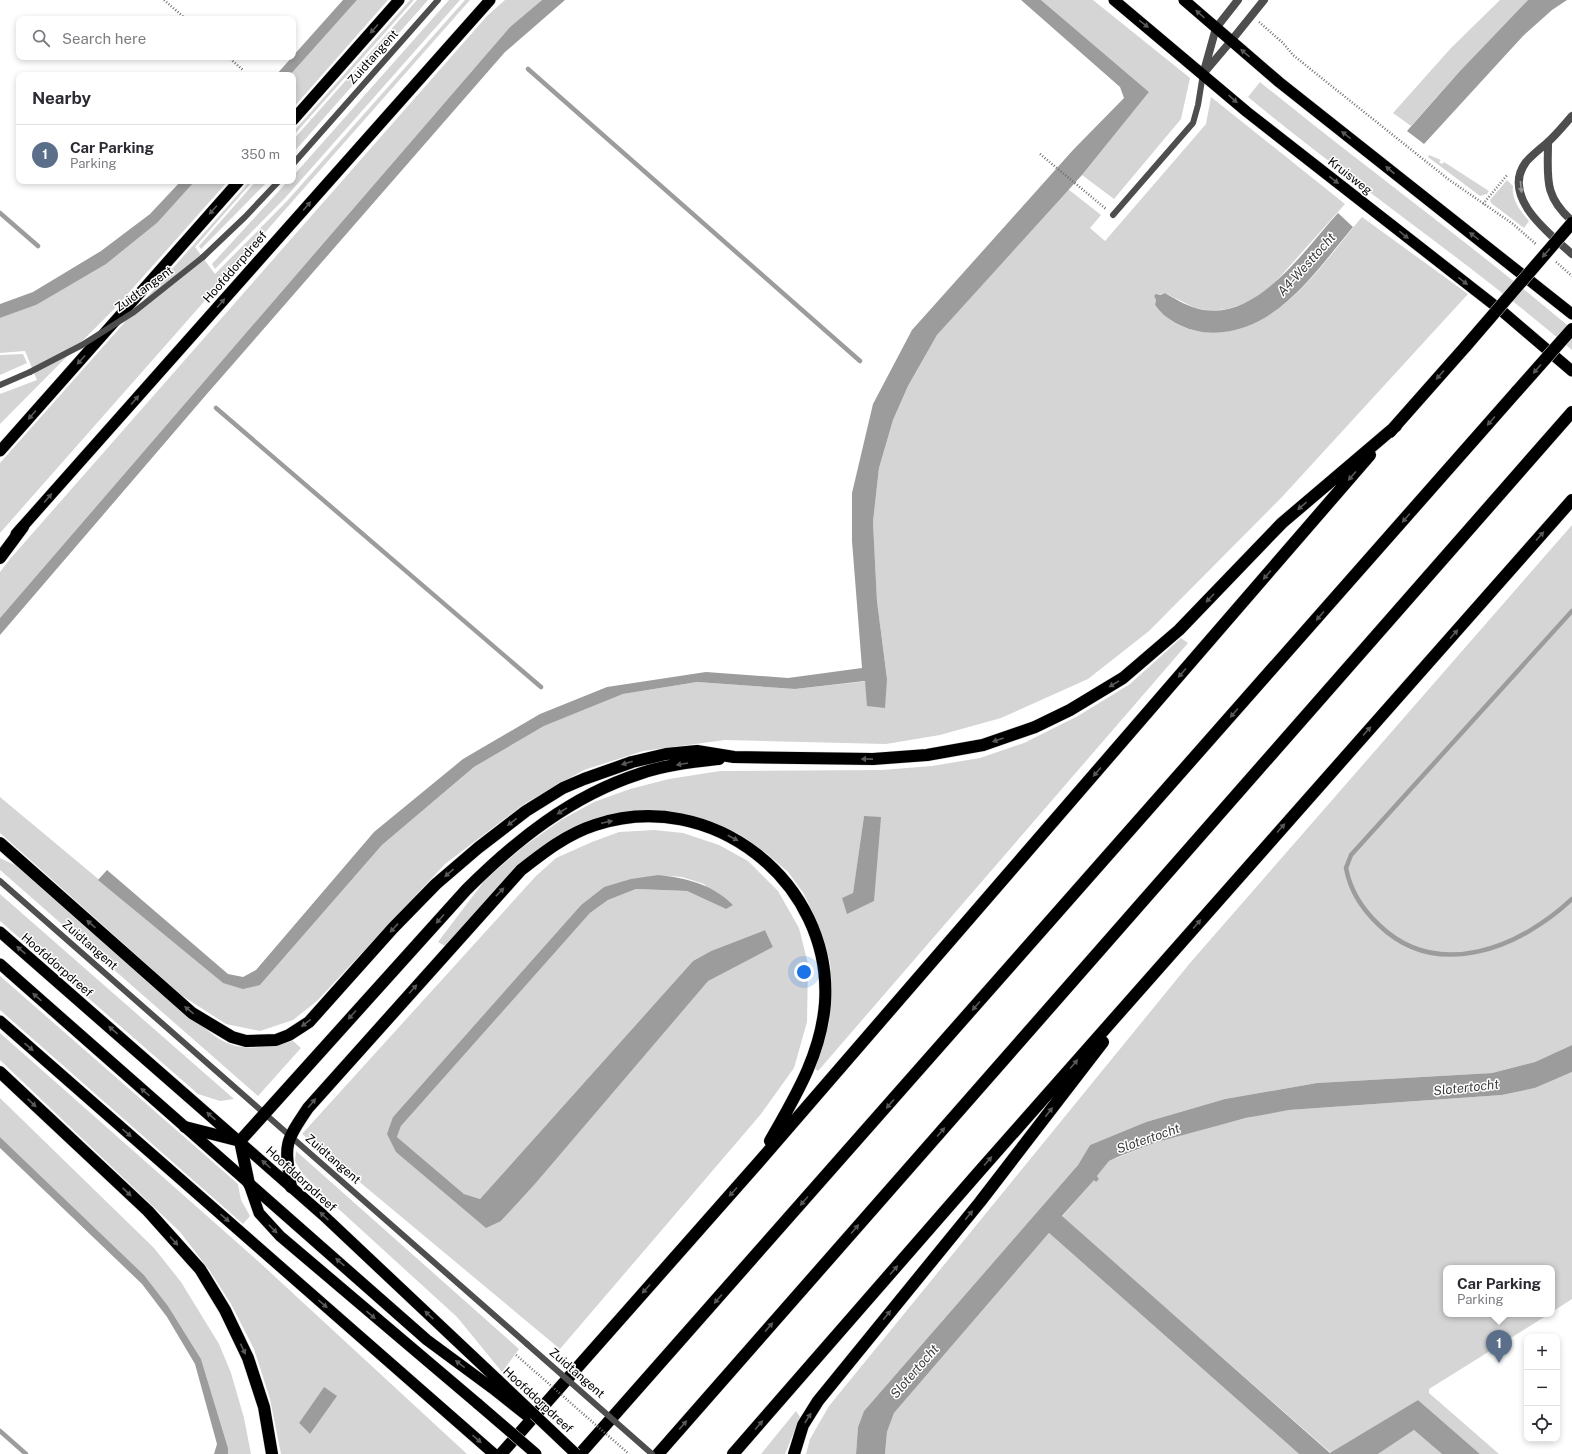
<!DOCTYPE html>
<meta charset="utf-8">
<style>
body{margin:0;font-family:"Public Sans",sans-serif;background:#f2f2f3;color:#2b2b33}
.controls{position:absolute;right:12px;bottom:12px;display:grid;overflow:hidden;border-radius:8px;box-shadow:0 2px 6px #0003}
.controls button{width:36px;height:36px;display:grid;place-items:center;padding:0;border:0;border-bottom:1px solid #e1e1e2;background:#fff;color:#2b2b33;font:20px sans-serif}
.you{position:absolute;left:804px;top:972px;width:14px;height:14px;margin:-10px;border:3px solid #fff;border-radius:50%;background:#1a73e8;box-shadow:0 0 0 6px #1a73e833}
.badge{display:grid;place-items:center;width:26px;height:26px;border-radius:50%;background:#000;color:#fff;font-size:13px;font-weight:700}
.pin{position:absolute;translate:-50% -33px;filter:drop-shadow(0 1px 2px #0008)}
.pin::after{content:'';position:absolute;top:21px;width:14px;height:12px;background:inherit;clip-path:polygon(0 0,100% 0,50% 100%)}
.popup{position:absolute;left:1443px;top:1265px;width:112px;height:52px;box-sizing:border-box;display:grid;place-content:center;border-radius:8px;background:#fff;filter:drop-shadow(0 1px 3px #0005);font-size:13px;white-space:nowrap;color:#7c7c81}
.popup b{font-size:15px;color:#2b2b33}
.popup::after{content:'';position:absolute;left:50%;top:100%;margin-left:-8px;border:8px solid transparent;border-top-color:#fff}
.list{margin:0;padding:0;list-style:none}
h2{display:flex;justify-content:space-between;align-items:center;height:52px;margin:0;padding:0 16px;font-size:17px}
h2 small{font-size:13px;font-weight:400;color:#7c7c81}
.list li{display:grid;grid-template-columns:26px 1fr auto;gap:12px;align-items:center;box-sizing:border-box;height:60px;padding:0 16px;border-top:1px solid #e1e1e2}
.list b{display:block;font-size:15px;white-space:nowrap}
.list p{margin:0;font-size:13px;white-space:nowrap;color:#7c7c81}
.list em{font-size:13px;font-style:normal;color:#7c7c81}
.icon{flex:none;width:22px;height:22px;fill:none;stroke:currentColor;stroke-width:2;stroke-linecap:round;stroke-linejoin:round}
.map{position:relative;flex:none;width:1572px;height:1454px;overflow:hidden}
.search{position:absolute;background:#fff;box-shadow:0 2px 6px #0003;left:16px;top:16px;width:280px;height:44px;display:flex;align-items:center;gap:10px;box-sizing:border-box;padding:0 14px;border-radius:8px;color:#7c7c81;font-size:15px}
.panel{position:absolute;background:#fff;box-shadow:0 2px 6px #0003;left:16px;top:72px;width:280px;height:112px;border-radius:8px}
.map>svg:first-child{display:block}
</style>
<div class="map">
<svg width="1572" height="1454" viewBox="0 0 1572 1454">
<rect width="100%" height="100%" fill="#fff"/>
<path fill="#d5d5d5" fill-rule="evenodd" d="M 357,0 L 388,0 L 293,108 L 293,75 L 290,75 Z
M 410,0 L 414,0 L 293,136 L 293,132 Z
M 417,0 L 428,0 L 293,153 L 293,140 Z
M 449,0 L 460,0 L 285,198 L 215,269 L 212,264 L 288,181 L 293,181 L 293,176 Z
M 465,0 L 470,0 L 0,533 L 0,463 L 250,181 L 253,181 L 195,247 L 215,274 L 287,201 Z
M 505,0 L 542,0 L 510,27 L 0,618 L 0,572 L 10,559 L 487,16 Z
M 1041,0 L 1093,0 L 1190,78 L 1181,119 L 1114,199 L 1082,175 L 1149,92 Z
M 1500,0 L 1528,0 L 1460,71 L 1411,126 L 1393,113 L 1451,48 Z
M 1260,82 C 1363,166 1471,244 1572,329 L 1572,350 C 1468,261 1353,184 1248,97 Z
M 1211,97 L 1345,204 L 1271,287 L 1247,303 L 1227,309 L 1211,311 L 1195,308 L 1165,293 L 1154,296 L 1156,300 L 1155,305 C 1166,321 1185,330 1204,332 C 1277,338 1320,266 1362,217 L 1468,294 L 1282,497 L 1149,631 L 1088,679 L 1001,718 L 940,735 L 886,744 L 725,740 L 643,751 L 584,770 L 524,804 L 445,864 L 317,1001 L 293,1020 L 260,1031 L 226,1024 L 181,995 L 0,833 L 0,797 L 223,983 L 260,985 L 382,845 L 474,767 L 544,726 L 623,694 L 697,682 L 795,689 L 887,679 L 877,601 L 873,522 L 879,468 L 893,420 L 908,386 L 937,335 L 1068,189 L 1101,215 L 1090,228 L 1105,241 L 1206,124 Z
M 1429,155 L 1441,160 L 1439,162 L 1442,164 L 1444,162 L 1489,191 L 1487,194 L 1480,196 L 1428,157 Z
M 1507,180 L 1513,186 C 1511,199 1521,212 1529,221 L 1524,228 L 1491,203 L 1490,200 Z
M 195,181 L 228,181 L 117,306 L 0,424 L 0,394 L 37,380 L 25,351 L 0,353 L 0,318 L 36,305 L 158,222 Z
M 256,181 L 268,181 L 201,249 L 199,246 Z
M 23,354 L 27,363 L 0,375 L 0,355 Z
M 1572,525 L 1572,1045 L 1535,1062 L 1492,1073 L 1317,1083 L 1225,1099 L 1146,1122 L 1090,1145 L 1078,1165 L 864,1411 L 858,1427 L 856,1454 L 806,1454 L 810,1439 L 829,1406 L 1190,963 Z
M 1181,638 L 1188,643 L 818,1071 L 815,1069 L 829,1023 L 832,992 L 830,962 L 815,917 L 804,894 L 788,872 L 766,853 L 742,836 L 721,826 L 695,817 L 666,814 L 575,828 L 445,946 L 438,942 L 485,880 L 523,847 L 561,820 L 594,802 L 630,789 L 669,779 L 720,771 L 882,770 L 932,766 L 980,758 L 1024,743 L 1078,716 L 1130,684 ZM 864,816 L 874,901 L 842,898 L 853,894 Z
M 654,830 L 683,833 L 719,845 L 748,861 L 778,891 L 799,928 L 808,964 L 807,1022 L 794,1068 L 761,1114 L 560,1349 L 302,1134 L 536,876 L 556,858 L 592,842 L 619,832 ZM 658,875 L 682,877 L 704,884 L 726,909 L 687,891 L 636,889 L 608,900 L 590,913 L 401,1126 L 397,1137 L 464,1194 L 480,1199 L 693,961 L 711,951 L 765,930 L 773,947 L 708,980 L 535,1184 L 501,1221 L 396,1152 L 393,1117 L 581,905 L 604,887 Z
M 0,858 L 17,866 L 193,1019 C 203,1026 213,1036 223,1041 C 245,1053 270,1046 293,1041 L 301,1048 L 258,1096 L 0,870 Z
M 0,894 L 234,1099 L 220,1101 L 198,1094 L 0,921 Z
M 0,976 L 238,1184 L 241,1200 L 250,1216 L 243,1224 L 0,1010 Z
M 0,1033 L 258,1261 L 467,1454 L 281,1454 L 270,1399 L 254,1349 L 231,1304 L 210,1271 L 180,1232 L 0,1060 ZM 324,1387 L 310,1434 L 299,1423 Z
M 1572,1072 L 1572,1299 L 1552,1312 L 1552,1268 L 1446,1268 L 1446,1314 L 1549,1314 L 1429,1389 L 1429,1393 L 1499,1454 L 1480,1454 L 1418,1400 L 1331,1453 L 1062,1217 L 1094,1179 L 1099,1179 L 1097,1176 L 1109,1161 L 1157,1142 L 1209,1127 L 1269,1113 L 1289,1110 L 1502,1095 L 1535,1088 Z
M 0,1098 L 154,1248 L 181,1282 L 219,1344 L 231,1373 L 244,1418 L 251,1454 L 228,1454 L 228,1448 L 201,1359 L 168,1306 L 144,1275 L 0,1137 Z
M 296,1151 L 519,1349 L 502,1372 L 457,1317 L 332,1203 L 302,1173 L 295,1161 Z
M 1049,1233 L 1299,1454 L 885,1454 L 887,1432 L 894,1413 Z
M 796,1411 L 800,1417 L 785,1454 L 761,1454 Z
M 1414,1430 L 1442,1454 L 1378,1454 Z"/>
<path fill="#9c9c9c" d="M 343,0 L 357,0 L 290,75 L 276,75 Z
M 542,0 L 565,0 L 505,52 L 206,395 L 0,635 L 0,618 L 510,27 Z
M 1021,0 L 1041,0 L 1149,92 L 1082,175 L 937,335 L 908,386 L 893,420 L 879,468 L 873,522 L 877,601 L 887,679 L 885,708 L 867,706 L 865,681 L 795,689 L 697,682 L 623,694 L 544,726 L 474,767 L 382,845 L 260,985 L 243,989 L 223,983 L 98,880 L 107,870 L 228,974 L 243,977 L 256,970 L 374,832 L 463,759 L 540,714 L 607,687 L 706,672 L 788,678 L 862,668 L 852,541 L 852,493 L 873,404 L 912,330 L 1073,150 L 1124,98 L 1120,87 Z
M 1528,0 L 1567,0 L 1552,10 L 1523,36 L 1424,144 L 1407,131 L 1460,71 Z
M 181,181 L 195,181 L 158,222 L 106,264 L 36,305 L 0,318 L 0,304 L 33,292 L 101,251 L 150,214 Z
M 1338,213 L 1353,227 C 1314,273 1272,340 1202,332 C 1184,329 1165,320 1155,305 L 1156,300 L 1154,296 L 1156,294 L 1160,295 L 1165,293 C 1177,300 1190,308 1204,310 C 1259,319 1305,249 1338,213 Z
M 864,816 L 881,817 L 874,901 L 847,914 L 842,898 L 853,893 Z
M 658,875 C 686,878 712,884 733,905 L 726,909 L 687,891 L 636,889 L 608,900 L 590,913 L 401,1126 L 397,1137 L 464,1194 L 480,1199 L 693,961 L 711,951 L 765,930 L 773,947 L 708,981 L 535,1184 L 501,1221 L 486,1228 L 396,1152 L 387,1134 L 393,1117 L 581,905 L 604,887 L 631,879 Z
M 1572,1045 L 1572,1072 L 1535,1088 L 1502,1095 L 1289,1110 L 1246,1118 L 1157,1142 L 1120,1156 L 1109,1161 L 1097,1176 L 1099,1179 L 1096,1182 L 1094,1180 L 1062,1216 L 1330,1453 L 1418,1400 L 1480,1454 L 1442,1454 L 1414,1430 L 1378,1454 L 1299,1454 L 1049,1233 L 894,1413 L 887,1432 L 885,1454 L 856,1454 L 858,1427 L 864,1411 L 1078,1165 L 1090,1145 L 1146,1122 L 1225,1099 L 1317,1083 L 1492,1073 L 1535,1062 Z
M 0,1137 L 144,1275 L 168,1306 L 201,1359 L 228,1448 L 228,1454 L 214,1454 L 217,1444 L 195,1364 L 167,1317 L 142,1284 L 0,1148 Z
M 324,1387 L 337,1396 L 310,1434 L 299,1423 Z"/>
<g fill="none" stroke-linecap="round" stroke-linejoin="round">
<path stroke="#9c9c9c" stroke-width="4.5" d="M 528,69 L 860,361
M 0,213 L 38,246
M 216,408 L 541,687
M 1572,611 L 1351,855 L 1346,868 C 1350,890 1362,909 1379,925 C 1438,982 1521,947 1572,899
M 0,1431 L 26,1454"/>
<defs>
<path id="trunk" d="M 1114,0 L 1247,112 L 1503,312 L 1572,371
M 1184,0 L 1279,82 L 1572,314
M 293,120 L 399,0
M 0,451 L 239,181
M 16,534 L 490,0
M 0,932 L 323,1215 L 498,1380
M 0,964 L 427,1340 L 492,1388
M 0,1021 L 494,1454
M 249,1184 L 259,1213 L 280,1236 L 478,1404"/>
<path id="motorway" d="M 1390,432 L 1466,346
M 0,558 L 23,527
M 0,843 L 192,1013 L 232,1037 L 246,1041 L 276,1040 L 289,1035 L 309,1022 L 393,928 L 436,884 L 478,848 L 526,811 L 563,788 L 584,779 L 632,762 L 666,754 L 697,751 L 734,757 L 873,759 L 927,755 L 983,745 L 1035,727 L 1070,710 L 1123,678 L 1179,630 L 1282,523 L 1396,426
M 0,1072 L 148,1211 L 200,1269 L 225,1310 L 248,1358 L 264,1407 L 272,1454
M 185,1127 L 240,1141
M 240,1141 L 466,890 C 515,841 571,796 639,774 C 664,765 692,762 719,759
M 240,1141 L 249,1184
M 291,1187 C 285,1144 283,1145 308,1108 L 521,870 C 544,852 567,834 595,825 C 711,786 833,882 825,1003 C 821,1055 795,1097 770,1141
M 501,1454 L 758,1163 L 1370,455
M 580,1454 L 1517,391
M 658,1454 L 1572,412
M 733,1454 L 977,1174 L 1572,500
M 794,1454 L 803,1425 L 818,1401 L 980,1202 L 1103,1042"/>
</defs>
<use href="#trunk" stroke="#dbdbdb" stroke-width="12"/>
<use href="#motorway" stroke="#dbdbdb" stroke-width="13"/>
<path stroke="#707070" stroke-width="2.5" stroke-dasharray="1 2" stroke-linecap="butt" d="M 164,0 L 186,19
M 1259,22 L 1283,43 L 1293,55 L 1329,84 L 1448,179 L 1513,224 L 1537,245
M 228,57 L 243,70
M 1040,154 L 1106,209
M 1483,204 L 1508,174
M 1556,262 L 1572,276"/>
<path stroke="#4e4e4e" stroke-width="6" d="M 293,164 L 438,0
M 1113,215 L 1193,123 L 1198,105 L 1203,74
M 203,257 L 245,217 L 279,181
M 0,385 L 30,372
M 0,881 L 527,1344"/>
<path stroke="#4e4e4e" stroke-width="8" d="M 1204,71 L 1216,28 L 1238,0
M 1203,74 L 1231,41 L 1264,0
M 1572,116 C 1564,125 1556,135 1547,143 C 1540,149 1532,155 1526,162 C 1500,197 1550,234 1572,254
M 1548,142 C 1548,178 1543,195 1572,221"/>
<use href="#trunk" stroke="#000" stroke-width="11"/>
<use href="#motorway" stroke="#000" stroke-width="12"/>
<defs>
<path id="trunk-bridge" d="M 498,1380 L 576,1454
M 492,1388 L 526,1415
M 478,1404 L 536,1454"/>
<path id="motorway-bridge" d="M 1466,346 L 1572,223
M 1517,391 L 1572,329"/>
</defs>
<use href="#trunk-bridge" stroke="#dbdbdb" stroke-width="12" stroke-linecap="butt"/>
<use href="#motorway-bridge" stroke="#dbdbdb" stroke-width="13" stroke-linecap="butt"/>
<path stroke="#707070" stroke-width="2.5" stroke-dasharray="1 2" stroke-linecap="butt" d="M 516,1355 L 629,1454"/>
<path stroke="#4e4e4e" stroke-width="6" d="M 30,372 L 82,345 L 134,312 L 203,257
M 527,1344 L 652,1454"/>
<use href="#trunk-bridge" stroke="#000" stroke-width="11"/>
<use href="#motorway-bridge" stroke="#000" stroke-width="12"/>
</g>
<defs><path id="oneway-solid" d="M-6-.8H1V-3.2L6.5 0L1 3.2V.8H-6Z"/></defs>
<g fill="#595959">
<use href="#oneway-solid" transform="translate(1200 14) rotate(-139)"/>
<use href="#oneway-solid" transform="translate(1144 24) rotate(38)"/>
<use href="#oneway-solid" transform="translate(374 29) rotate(132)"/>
<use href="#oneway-solid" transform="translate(1245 53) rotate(-140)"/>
<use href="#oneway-solid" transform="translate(1233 99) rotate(41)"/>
<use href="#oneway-solid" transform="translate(1346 135) rotate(-142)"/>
<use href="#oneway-solid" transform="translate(1390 170) rotate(-140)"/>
<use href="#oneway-solid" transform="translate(1334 180) rotate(38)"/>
<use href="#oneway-solid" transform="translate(307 206) rotate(-49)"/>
<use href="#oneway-solid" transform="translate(213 210) rotate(132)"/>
<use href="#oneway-solid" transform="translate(1404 235) rotate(39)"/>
<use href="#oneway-solid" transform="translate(1474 236) rotate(-142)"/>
<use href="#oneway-solid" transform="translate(1546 253) rotate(131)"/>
<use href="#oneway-solid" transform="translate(1463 281) rotate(37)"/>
<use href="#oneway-solid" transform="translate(221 303) rotate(-49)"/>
<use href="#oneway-solid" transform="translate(81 360) rotate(132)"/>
<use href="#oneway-solid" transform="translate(1537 369) rotate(131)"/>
<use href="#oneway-solid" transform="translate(1440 375) rotate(131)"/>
<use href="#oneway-solid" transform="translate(135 400) rotate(-49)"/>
<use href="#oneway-solid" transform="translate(32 415) rotate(131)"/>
<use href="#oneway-solid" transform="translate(1491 421) rotate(131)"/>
<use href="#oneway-solid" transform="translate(1352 476) rotate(131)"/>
<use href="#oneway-solid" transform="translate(48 498) rotate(-49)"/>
<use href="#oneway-solid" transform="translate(1302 506) rotate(140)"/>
<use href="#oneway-solid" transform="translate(1406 518) rotate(131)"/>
<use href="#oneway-solid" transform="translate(1540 536) rotate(-48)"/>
<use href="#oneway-solid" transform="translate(1267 575) rotate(131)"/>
<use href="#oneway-solid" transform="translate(1210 598) rotate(134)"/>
<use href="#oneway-solid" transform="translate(1320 616) rotate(131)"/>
<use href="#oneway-solid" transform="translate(1454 634) rotate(-48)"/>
<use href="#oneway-solid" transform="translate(1182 673) rotate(131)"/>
<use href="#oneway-solid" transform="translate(1114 684) rotate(149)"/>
<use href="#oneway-solid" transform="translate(1234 713) rotate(131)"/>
<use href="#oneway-solid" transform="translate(1367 731) rotate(-48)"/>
<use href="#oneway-solid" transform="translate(998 740) rotate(161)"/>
<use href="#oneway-solid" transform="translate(867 759) rotate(-179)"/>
<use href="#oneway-solid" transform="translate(627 763) rotate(163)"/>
<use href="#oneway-solid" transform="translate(682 764) rotate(170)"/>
<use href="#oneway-solid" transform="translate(1097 772) rotate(131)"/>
<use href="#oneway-solid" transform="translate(562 811) rotate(148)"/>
<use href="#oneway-solid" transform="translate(512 822) rotate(142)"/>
<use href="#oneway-solid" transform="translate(607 822) rotate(-12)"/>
<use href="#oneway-solid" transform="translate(1281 828) rotate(-48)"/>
<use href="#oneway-solid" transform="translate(733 838) rotate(28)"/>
<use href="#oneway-solid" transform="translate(449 873) rotate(139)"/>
<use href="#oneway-solid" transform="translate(500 892) rotate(-46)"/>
<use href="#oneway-solid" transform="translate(440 919) rotate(132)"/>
<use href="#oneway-solid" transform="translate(91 924) rotate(-139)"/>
<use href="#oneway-solid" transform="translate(1197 924) rotate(-49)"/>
<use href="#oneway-solid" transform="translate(394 928) rotate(133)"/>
<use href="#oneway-solid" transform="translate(21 950) rotate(-139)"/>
<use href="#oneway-solid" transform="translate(413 989) rotate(-48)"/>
<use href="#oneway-solid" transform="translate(37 997) rotate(-139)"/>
<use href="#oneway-solid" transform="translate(976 1006) rotate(131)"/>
<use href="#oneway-solid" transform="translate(189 1010) rotate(-141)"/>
<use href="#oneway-solid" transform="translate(352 1015) rotate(132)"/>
<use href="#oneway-solid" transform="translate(306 1023) rotate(143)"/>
<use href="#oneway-solid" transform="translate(113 1030) rotate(-139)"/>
<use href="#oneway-solid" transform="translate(29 1047) rotate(41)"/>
<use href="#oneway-solid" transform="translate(1074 1064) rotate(-49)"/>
<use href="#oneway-solid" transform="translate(145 1092) rotate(-139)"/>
<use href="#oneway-solid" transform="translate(32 1103) rotate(43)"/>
<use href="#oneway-solid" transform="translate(312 1103) rotate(-50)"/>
<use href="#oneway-solid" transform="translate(890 1104) rotate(131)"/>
<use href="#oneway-solid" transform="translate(1049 1112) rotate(-52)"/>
<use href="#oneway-solid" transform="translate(211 1116) rotate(-139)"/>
<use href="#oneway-solid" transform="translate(941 1132) rotate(-49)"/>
<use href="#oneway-solid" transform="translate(127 1133) rotate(41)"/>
<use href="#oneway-solid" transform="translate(988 1161) rotate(-49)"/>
<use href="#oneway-solid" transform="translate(266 1164) rotate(-138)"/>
<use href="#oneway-solid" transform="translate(127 1192) rotate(43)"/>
<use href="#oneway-solid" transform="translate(733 1192) rotate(132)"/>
<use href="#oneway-solid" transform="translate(804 1201) rotate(131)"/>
<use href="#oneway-solid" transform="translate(969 1215) rotate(-51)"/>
<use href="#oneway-solid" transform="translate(324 1216) rotate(-137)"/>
<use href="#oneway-solid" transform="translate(225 1218) rotate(41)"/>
<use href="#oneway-solid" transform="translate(273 1229) rotate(45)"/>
<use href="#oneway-solid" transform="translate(855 1229) rotate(-49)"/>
<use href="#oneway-solid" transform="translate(174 1241) rotate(48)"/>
<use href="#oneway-solid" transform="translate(340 1262) rotate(-139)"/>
<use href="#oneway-solid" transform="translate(894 1270) rotate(-49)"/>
<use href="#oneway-solid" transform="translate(646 1289) rotate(132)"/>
<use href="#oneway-solid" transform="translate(718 1299) rotate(131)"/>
<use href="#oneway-solid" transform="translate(323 1304) rotate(41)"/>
<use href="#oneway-solid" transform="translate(371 1315) rotate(41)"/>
<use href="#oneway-solid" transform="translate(429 1315) rotate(-137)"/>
<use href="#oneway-solid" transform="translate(887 1315) rotate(-51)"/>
<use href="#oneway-solid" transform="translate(769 1327) rotate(-49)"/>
<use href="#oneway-solid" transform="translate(243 1349) rotate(65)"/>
<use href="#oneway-solid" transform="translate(460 1364) rotate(-143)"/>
<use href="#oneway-solid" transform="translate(808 1418) rotate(-58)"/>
<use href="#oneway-solid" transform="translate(683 1425) rotate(-49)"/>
<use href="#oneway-solid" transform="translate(759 1425) rotate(-49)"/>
<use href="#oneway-solid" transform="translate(477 1439) rotate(41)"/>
</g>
<use fill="#959595" href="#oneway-solid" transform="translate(1521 187) rotate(84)"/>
<g text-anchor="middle" stroke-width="3" stroke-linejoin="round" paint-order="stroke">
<g font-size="12" fill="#000" stroke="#fff">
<text transform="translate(373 57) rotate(-48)" y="4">Zuidtangent</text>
<text transform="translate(1350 176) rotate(38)" y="4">Kruisweg</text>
<text transform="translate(235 267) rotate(-49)" y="4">Hoofddorpdreef</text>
<text transform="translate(144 289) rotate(-36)" y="4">Zuidtangent</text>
<text transform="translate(90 945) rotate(41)" y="4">Zuidtangent</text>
<text transform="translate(57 965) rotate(41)" y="4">Hoofddorpdreef</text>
<text transform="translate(333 1159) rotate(41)" y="4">Zuidtangent</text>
<text transform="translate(301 1179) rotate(42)" y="4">Hoofddorpdreef</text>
<text transform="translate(577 1373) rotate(41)" y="4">Zuidtangent</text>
<text transform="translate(538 1400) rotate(43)" y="4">Hoofddorpdreef</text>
</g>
<g font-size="13" font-style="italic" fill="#3d3d3d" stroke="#fff">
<text transform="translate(1306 264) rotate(-48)" y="5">A4-Westtocht</text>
<text transform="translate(1466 1087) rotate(-6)" y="5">Slotertocht</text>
<text transform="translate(1148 1138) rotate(-19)" y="5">Slotertocht</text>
<text transform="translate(914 1371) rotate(-49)" y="5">Slotertocht</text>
</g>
</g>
</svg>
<div class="controls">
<button>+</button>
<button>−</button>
<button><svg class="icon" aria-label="locate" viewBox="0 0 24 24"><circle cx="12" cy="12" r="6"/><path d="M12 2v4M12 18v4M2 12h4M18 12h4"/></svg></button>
</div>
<div class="you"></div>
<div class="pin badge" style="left:1499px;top:1363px;background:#5c6f8a">1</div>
<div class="popup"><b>Car Parking</b>Parking</div>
<div class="search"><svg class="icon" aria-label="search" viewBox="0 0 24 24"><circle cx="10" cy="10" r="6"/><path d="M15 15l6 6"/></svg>Search here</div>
<section class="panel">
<h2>Nearby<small></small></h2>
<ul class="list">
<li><span class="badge" style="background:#5c6f8a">1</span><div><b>Car Parking</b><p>Parking</p></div><em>350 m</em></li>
</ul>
</section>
</div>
